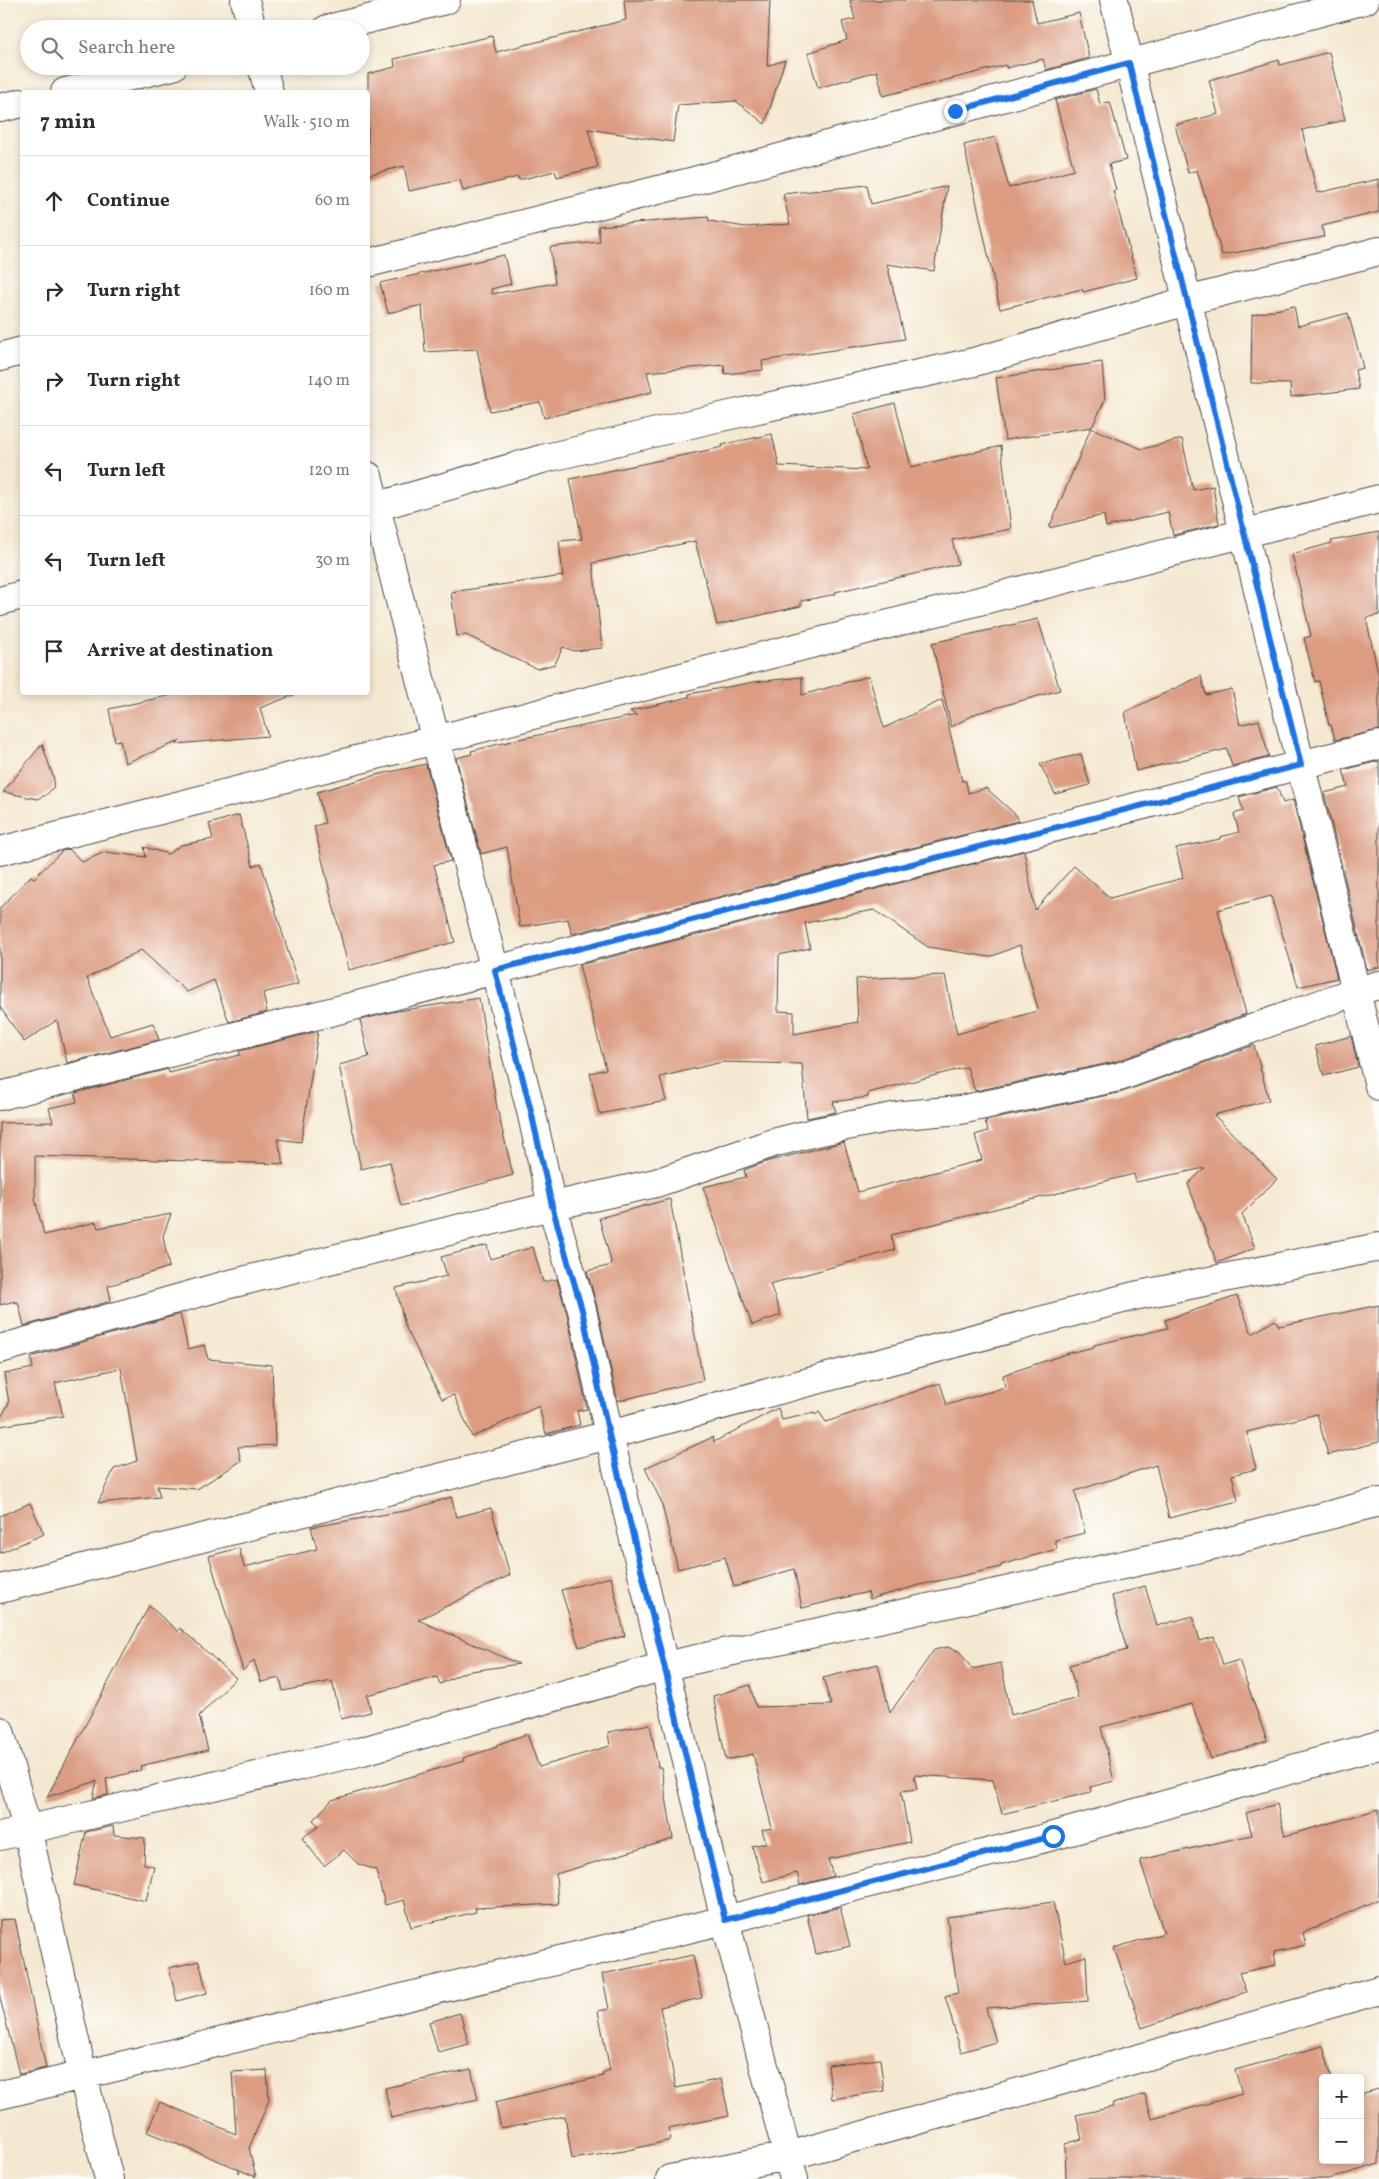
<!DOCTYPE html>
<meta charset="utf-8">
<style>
body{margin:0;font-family:Vollkorn,serif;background:#f2f2f3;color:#2b2b33}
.controls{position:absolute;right:15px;bottom:15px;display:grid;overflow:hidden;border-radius:5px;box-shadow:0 2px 8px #0003}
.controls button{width:45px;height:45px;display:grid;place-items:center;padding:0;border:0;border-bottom:1px solid #e1e1e2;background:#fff;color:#2b2b33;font:25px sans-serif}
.stop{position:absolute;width:15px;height:15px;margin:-11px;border:4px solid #1a73e8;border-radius:50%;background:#fff}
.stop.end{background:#1a73e8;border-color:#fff;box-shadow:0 1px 5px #0008}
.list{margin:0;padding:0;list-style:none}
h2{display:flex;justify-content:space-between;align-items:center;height:65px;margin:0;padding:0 20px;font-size:21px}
h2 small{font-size:16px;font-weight:400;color:#7c7c81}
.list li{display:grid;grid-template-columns:32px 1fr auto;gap:15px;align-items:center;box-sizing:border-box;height:90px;padding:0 20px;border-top:1px solid #e1e1e2}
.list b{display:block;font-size:19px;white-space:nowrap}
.list em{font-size:16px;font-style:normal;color:#7c7c81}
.icon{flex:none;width:28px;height:28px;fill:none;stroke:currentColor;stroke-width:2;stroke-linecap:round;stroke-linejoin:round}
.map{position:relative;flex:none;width:1379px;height:2179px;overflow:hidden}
.search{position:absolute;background:#fff;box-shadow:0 2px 8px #0003;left:20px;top:20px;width:350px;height:55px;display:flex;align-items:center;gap:12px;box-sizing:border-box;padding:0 18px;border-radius:28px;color:#7c7c81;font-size:19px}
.panel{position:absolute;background:#fff;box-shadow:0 2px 8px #0003;left:20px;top:90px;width:350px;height:605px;border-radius:5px}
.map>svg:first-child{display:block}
</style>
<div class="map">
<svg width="1379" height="2179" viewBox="0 0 1379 2179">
<rect width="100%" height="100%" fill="#fdfcf7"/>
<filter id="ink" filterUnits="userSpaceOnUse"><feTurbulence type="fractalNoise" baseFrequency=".02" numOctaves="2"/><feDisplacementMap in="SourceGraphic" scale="10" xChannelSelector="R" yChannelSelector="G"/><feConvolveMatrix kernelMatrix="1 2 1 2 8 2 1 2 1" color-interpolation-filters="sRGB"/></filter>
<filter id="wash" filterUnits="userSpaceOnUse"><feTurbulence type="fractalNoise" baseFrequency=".0096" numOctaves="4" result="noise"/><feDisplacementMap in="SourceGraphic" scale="20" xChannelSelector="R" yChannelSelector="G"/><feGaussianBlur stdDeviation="1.12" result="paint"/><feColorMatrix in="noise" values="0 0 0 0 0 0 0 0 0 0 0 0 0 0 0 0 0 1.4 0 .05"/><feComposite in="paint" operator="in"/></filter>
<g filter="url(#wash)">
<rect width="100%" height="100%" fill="#f4e8d0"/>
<g id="blocks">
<path fill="#db9c82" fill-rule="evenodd" d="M 624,0 L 770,0 L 767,66 L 785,60 L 765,124 L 736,101 L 678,105 L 673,142 L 588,129 L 598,167 L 557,177 L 555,171 L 519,180 L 518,177 L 463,191 L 460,180 L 409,191 L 404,166 L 368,175 L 368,74 L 395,67 L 394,59 L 492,36 L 496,52 L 626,20 Z
M 850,0 L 1032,0 L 1037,23 L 1079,13 L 1089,58 L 1046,70 L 1043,59 L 1006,68 L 1006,65 L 883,96 L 877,71 L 818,88 L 808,53 L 847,40 L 842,22 L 855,19 Z
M 1329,52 L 1345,120 L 1302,130 L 1317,193 L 1379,179 L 1379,212 L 1322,226 L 1324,237 L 1222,255 L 1197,170 L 1188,173 L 1175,125 L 1218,114 L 1209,80 L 1279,60 L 1280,65 Z
M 1096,89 L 1100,104 L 1110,102 L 1126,160 L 1109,164 L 1116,190 L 1113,191 L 1137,278 L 1083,292 L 1082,289 L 1000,309 L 964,145 L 995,137 L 1009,188 L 1074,170 L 1055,100 Z
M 867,185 L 871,204 L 947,186 L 934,271 L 887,264 L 905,339 L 762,361 L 763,370 L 725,374 L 724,365 L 647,372 L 652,392 L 544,418 L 540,402 L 490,411 L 477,349 L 425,352 L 422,305 L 388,313 L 380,283 L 504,255 L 511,284 L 491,289 L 492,294 L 555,283 L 550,247 L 600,242 L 598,226 L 708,217 L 709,221 L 745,227 L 790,224 L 783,194 Z
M 1294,306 L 1298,326 L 1348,313 L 1363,368 L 1355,370 L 1359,389 L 1291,397 L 1290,384 L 1251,383 L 1252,315 Z
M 1102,362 L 1105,400 L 1092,427 L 1005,440 L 996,378 Z
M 895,403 L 911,467 L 1001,446 L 1011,529 L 952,540 L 958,564 L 835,592 L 836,594 L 801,601 L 801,606 L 717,625 L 695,541 L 593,563 L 602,648 L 574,651 L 563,647 L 555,664 L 537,669 L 466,635 L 457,636 L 451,592 L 563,576 L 559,541 L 582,539 L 570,479 L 723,447 L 722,445 L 772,434 L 779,466 L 867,470 L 854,414 Z
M 1091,428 L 1142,449 L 1182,439 L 1193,490 L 1213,486 L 1219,524 L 1173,535 L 1168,512 L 1106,527 L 1104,515 L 1049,528 Z
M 1379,532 L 1379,615 L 1366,618 L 1379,677 L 1379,730 L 1335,740 L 1331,725 L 1329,725 L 1319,681 L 1315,682 L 1304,638 L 1311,636 L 1292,554 L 1332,543 L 1331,541 Z
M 1038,619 L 1060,690 L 977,713 L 951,727 L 932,643 Z
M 869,676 L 884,728 L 942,700 L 962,781 L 966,781 L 968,793 L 986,788 L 1017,816 L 1018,821 L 572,934 L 568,919 L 520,927 L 507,847 L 481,854 L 456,758 L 472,754 L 471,751 L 524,738 L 637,715 L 630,711 L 689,697 L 689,694 L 754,682 L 802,677 L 802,695 Z
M 1201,676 L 1206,695 L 1232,689 L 1240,725 L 1259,720 L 1269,757 L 1232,766 L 1227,749 L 1136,771 L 1125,712 Z
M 185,692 L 295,692 L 296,694 L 260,708 L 268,736 L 176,744 L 180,741 L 125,763 L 120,740 L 115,741 L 109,709 Z
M 42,744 L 54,779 L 53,788 L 46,795 L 37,799 L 3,792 Z
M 1081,754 L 1090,785 L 1055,794 L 1040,764 Z
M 1379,761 L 1379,967 L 1367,970 L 1324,793 L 1348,787 L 1343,770 Z
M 426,764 L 451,861 L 434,865 L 455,942 L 349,970 L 314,826 L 325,823 L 317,792 L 376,775 Z
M 1277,787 L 1283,803 L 1293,800 L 1337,978 L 1298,987 L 1271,896 L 1218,910 L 1246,1014 L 1115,1062 L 975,1091 L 967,1067 L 868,1093 L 868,1097 L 833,1102 L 836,1112 L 807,1118 L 802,1064 L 722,1062 L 660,1077 L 666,1101 L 599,1114 L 590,1073 L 606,1069 L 579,965 L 1024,851 L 1035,910 L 1074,866 L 1110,898 L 1183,878 L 1176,848 L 1220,839 L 1220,837 L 1239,832 L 1234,814 L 1243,811 L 1239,797 ZM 874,910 L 928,947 L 990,957 L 1020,945 L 1038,1009 L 1037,1011 L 957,1034 L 945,975 L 856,979 L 858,1022 L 794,1034 L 794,1012 L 778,1011 L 779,955 L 810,948 L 805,923 Z
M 239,815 L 253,866 L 261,863 L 298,984 L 263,993 L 267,1012 L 229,1022 L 214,980 L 187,992 L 141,950 L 87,978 L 110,1036 L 153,1023 L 159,1040 L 67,1063 L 57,1020 L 24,1042 L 0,1007 L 0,908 L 31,876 L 34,878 L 62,851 L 69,849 L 82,862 L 105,852 L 146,857 L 144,847 L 168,854 L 181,845 L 213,839 L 209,824 Z
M 479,998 L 497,1108 L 513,1175 L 401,1206 L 390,1162 L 361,1169 L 339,1065 L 369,1057 L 360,1020 L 392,1012 Z
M 318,1031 L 301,1142 L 277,1139 L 284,1164 L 35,1156 L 35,1198 L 44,1235 L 96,1222 L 98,1228 L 171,1214 L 163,1236 L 169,1267 L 108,1286 L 111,1301 L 24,1326 L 18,1302 L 15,1303 L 15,1301 L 0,1305 L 0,1123 L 53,1122 L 49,1108 L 77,1102 L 75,1093 L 168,1069 L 169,1073 L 240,1055 L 239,1051 Z
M 1351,1036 L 1358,1067 L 1324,1076 L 1315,1046 Z
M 1254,1045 L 1269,1100 L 1214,1115 L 1277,1179 L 1242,1214 L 1255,1248 L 1217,1263 L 1188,1184 L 1205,1168 L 1136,1182 L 1134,1174 L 891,1235 L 895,1250 L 770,1284 L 781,1315 L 752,1325 L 703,1187 L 746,1177 L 744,1170 L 769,1161 L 844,1142 L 858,1192 L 982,1160 L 975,1135 L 988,1131 L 985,1121 L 1122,1092 Z
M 670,1199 L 703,1380 L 618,1401 L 597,1307 L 587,1271 L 612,1265 L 599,1218 Z
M 487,1245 L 490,1259 L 533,1247 L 543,1282 L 557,1279 L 567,1314 L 587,1409 L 577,1411 L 580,1425 L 546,1434 L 539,1406 L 472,1437 L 454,1395 L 442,1399 L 405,1326 L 396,1288 L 447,1276 L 441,1257 Z
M 1237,1296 L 1252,1334 L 1275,1320 L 1279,1326 L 1379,1305 L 1379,1442 L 1328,1455 L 1317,1414 L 1247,1432 L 1256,1469 L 1232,1475 L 1238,1501 L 1169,1518 L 1156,1465 L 1075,1491 L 1085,1533 L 1055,1540 L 1057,1549 L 1001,1565 L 1001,1567 L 920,1585 L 870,1599 L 868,1592 L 802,1608 L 794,1569 L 734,1587 L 725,1557 L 678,1569 L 661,1501 L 645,1468 L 713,1437 L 714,1442 L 778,1408 L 782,1420 L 814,1413 L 815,1415 L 819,1412 L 826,1422 L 940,1383 L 947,1405 L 1005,1387 L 1003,1375 L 1069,1353 L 1094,1347 L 1094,1345 L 1168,1328 L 1165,1320 Z
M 180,1314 L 188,1349 L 204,1345 L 208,1359 L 272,1365 L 275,1445 L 238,1447 L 241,1461 L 197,1489 L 157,1486 L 160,1497 L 98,1503 L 114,1469 L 137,1461 L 121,1368 L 55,1383 L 63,1416 L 0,1426 L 0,1419 L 9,1403 L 4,1374 L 33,1368 L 31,1357 Z
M 451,1497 L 457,1517 L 491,1508 L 510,1575 L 418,1620 L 519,1664 L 465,1672 L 440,1684 L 437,1677 L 367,1695 L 371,1712 L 341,1719 L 332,1681 L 283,1691 L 280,1678 L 261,1682 L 254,1660 L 243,1671 L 209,1556 L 239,1548 L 244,1567 L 317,1549 L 311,1527 L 410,1510 Z
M 30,1503 L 44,1534 L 0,1553 L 0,1516 Z
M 611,1577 L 625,1636 L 579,1647 L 561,1590 Z
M 1145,1586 L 1157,1626 L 1193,1616 L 1200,1641 L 1214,1637 L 1223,1665 L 1239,1660 L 1267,1741 L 1211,1759 L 1192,1704 L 1101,1727 L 1114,1781 L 1090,1787 L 1091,1792 L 1002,1814 L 993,1780 L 914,1775 L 917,1789 L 901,1791 L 910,1842 L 828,1859 L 833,1876 L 800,1885 L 797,1873 L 763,1882 L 752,1846 L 766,1843 L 762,1830 L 772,1828 L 753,1754 L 726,1760 L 713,1696 L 750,1685 L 756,1707 L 831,1705 L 823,1678 L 878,1664 L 890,1713 L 934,1650 L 947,1647 L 959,1651 L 972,1669 L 1001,1663 L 1011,1715 L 1078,1698 L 1069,1665 L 1127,1650 L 1112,1596 Z
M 149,1606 L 178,1631 L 180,1628 L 236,1678 L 199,1716 L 208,1750 L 140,1766 L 141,1770 L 106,1779 L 108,1795 L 93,1798 L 97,1781 L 47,1797 Z
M 650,1724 L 658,1767 L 661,1767 L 673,1839 L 556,1874 L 558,1904 L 475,1908 L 476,1912 L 411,1927 L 404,1900 L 385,1905 L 376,1870 L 358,1864 L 344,1850 L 324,1866 L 302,1838 L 319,1826 L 313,1820 L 332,1800 L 464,1761 L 463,1758 L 497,1747 L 496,1745 L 527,1734 L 539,1767 L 610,1746 L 608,1732 Z
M 1277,1804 L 1285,1836 L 1379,1809 L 1379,1899 L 1303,1933 L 1306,1945 L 1274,1952 L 1276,1965 L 1239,1973 L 1246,1992 L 1142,2028 L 1114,1948 L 1164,1933 L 1140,1860 L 1252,1835 L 1246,1813 Z
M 113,1826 L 114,1835 L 145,1838 L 144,1864 L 154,1866 L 146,1901 L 74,1885 L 86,1832 Z
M 1053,1902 L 1066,1962 L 1086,1956 L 1088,2001 L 986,2008 L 996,2042 L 961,2052 L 945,1996 L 958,1993 L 947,1917 Z
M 840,1907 L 850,1946 L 816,1954 L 807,1915 Z
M 15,1919 L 46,2068 L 19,2074 L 0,1998 L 0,1920 Z
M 693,1955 L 702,1998 L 660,2007 L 676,2088 L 721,2079 L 729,2116 L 668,2128 L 671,2140 L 624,2151 L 572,2159 L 565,2116 L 501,2128 L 495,2102 L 603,2076 L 602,2073 L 610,2070 L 598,2011 L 609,2009 L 602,1974 Z
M 199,1961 L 207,1993 L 177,2001 L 169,1968 Z
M 460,2013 L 469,2044 L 438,2052 L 429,2022 Z
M 1323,2046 L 1332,2078 L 1323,2078 L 1323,2160 L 1360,2160 L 1360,2094 L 1379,2089 L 1379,2164 L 1329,2179 L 1066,2179 L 1065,2144 L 1082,2139 L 1076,2115 L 1113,2107 L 1112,2104 L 1145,2094 L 1152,2119 L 1242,2094 L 1235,2070 Z
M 880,2059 L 884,2091 L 832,2099 L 828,2065 Z
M 471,2069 L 478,2099 L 391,2118 L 385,2088 Z
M 267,2070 L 269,2100 L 249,2148 L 256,2177 L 240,2170 L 239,2173 L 239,2169 L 147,2132 L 160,2102 L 236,2134 L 232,2072 Z"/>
</g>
</g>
<g filter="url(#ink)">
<use href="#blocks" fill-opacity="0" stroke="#494744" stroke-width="1"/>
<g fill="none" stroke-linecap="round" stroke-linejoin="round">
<defs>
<path id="minor" d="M 245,0 L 252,29
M 1114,0 L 1379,1086
M 327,29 L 446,0
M 262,66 L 269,92
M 65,92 L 173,66
M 0,108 L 22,103
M 368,263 L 690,182 L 1365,0
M 0,357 L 22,351
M 368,476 L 531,1111 L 552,1206 L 582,1310 L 609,1435 L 725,1920 L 794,2179
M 368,509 L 542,459 L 712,419 L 974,362 L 1187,301 L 1379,251
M 0,601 L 22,595
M 0,851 L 1379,499
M 0,1096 L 1379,745
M 0,1349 L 226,1285 L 552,1206 L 656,1183 L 773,1143 L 816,1132 L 903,1115 L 960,1110 L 1119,1077 L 1356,991 L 1379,985
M 0,1589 L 609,1435 L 1134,1296 L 1379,1247
M 0,1731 L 27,1828 L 83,2076 L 109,2179
M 0,1836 L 359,1752 L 665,1666 L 1227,1542 L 1379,1502
M 0,2095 L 725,1920 L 1053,1836 L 1379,1745
M 670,2179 L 788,2156 L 1056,2082 L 1379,1990"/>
</defs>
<use href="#minor" stroke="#494744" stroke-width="30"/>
<use href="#minor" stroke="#fff" stroke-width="28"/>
</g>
</g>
<g fill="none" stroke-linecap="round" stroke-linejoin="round" filter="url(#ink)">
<path stroke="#1a73e8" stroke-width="6" d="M 955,111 L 1129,63 L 1301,765 L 495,970 L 531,1111 L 552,1206 L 582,1310 L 609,1435 L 725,1920 L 1053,1836"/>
</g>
</svg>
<div class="controls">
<button>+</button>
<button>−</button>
</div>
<div class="stop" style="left:1053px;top:1836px"></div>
<div class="stop end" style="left:955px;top:111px"></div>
<div class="search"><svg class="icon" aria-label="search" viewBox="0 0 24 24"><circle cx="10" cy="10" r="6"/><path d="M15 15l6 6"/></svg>Search here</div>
<section class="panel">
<h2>7 min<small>Walk · 510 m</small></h2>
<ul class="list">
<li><svg class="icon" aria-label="ahead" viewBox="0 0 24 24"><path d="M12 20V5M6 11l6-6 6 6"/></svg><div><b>Continue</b></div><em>60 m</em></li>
<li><svg class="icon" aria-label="right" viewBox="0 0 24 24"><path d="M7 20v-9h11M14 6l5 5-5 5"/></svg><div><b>Turn right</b></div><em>160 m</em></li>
<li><svg class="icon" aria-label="right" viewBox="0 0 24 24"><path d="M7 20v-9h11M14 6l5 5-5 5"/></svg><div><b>Turn right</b></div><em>140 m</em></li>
<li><svg class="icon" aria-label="left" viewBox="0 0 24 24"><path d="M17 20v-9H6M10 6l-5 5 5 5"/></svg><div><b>Turn left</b></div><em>120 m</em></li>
<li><svg class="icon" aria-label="left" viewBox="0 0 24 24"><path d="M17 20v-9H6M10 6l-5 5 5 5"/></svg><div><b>Turn left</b></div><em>30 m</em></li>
<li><svg class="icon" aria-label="arrive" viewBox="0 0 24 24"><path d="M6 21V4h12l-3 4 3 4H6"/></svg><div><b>Arrive at destination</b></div></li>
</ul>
</section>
</div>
